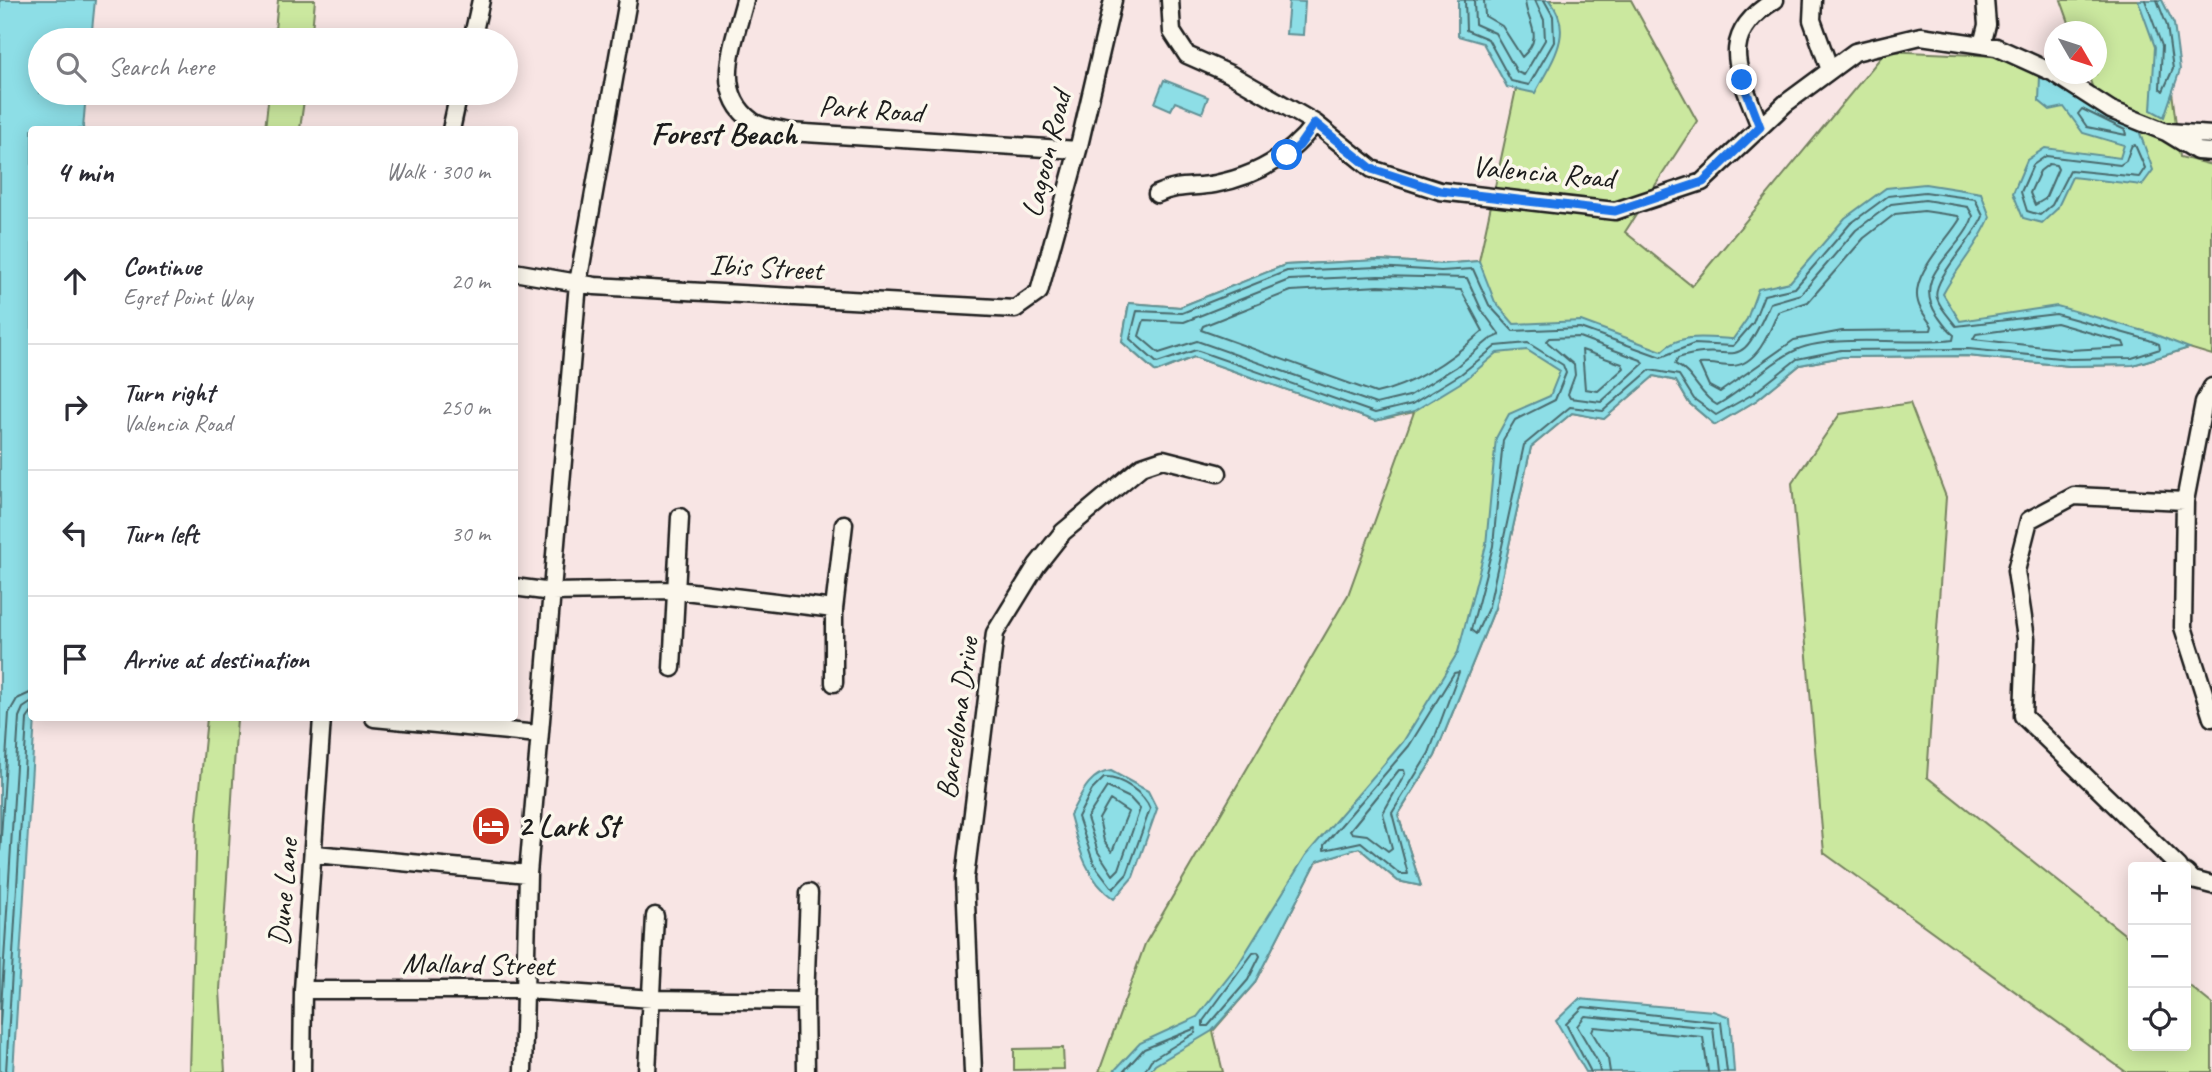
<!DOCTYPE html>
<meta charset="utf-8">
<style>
body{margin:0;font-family:Caveat,sans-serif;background:#f2f2f3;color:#2b2b33}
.controls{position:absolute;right:21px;bottom:21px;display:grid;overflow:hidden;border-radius:7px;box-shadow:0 4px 18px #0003}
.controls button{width:63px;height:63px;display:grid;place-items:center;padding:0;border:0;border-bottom:2px solid #e1e1e2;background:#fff;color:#2b2b33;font:35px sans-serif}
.compass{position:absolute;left:2044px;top:21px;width:63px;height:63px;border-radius:50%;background:#fff;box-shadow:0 4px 18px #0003;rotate:129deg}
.stop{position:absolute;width:21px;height:21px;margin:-16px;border:5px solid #1a73e8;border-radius:50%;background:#fff}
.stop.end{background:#1a73e8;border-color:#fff;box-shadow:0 2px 7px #0008}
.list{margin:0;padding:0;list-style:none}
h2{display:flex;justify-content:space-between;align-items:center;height:91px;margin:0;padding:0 28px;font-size:30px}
h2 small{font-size:23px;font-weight:400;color:#7c7c81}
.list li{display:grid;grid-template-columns:46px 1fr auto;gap:21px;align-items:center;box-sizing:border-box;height:126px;padding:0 28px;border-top:2px solid #e1e1e2}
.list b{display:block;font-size:26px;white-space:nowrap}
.list p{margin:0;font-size:23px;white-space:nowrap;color:#7c7c81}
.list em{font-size:23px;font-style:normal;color:#7c7c81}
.icon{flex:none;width:38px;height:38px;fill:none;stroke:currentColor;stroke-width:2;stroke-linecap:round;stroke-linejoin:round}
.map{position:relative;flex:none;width:2212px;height:1072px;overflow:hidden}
.search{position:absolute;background:#fff;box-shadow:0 4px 18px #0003;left:28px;top:28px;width:490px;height:77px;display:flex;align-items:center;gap:18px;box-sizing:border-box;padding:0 24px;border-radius:38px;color:#7c7c81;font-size:26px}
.panel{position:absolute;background:#fff;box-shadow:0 4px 18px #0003;left:28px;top:126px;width:490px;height:595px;border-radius:7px}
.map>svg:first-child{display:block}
</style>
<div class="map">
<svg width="2212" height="1072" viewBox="0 0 2212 1072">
<rect width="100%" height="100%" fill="#f8e5e4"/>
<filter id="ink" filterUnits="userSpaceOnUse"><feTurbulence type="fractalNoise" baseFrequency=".0143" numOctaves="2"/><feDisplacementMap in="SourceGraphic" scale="14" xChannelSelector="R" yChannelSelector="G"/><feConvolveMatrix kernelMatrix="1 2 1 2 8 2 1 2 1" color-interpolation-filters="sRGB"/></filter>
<g filter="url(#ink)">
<path fill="#cbe89f" stroke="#74825e" stroke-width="2" d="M 278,0 L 315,0 L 311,40 L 274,40 Z
M 1490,0 L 1631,0 L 1697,121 L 1625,232 L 1692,286 L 1886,51 L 1997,56 L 2092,86 L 2088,74 L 2096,74 L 2096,32 L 2072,31 L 2061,0 L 2147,0 L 2169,67 L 2180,157 L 2212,165 L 2212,355 L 2189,348 L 2133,365 L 2069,366 L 1967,356 L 1842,357 L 1800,365 L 1757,400 L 1715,425 L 1689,403 L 1676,381 L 1654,376 L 1604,419 L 1572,413 L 1531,447 L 1495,608 L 1435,756 L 1398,815 L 1421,886 L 1398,881 L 1359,848 L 1317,861 L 1254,984 L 1213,1031 L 1223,1072 L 1099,1072 L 1145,944 L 1348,595 L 1414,412 L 1375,421 L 1194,357 L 1156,372 L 1122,342 L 1129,303 L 1180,307 L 1285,265 L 1379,260 L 1441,264 L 1479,261 L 1519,75 Z
M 269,93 L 305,93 L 300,129 L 265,129 Z
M 1910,403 L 1946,497 L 1927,777 L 2133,941 L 2133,1046 L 2186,1046 L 2186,983 L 2212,1004 L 2212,1072 L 2126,1072 L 1824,853 L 1792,483 L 1840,414 Z
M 207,718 L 237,718 L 220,990 L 225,1072 L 190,1072 L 197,818 Z
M 1063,1048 L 1064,1069 L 1014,1070 L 1014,1049 Z"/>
<path fill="#8ddee6" stroke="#609095" stroke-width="2" d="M 0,0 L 95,0 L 91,40 L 40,40 L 40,93 L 86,93 L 83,129 L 32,130 L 32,718 L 35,718 L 13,1072 L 0,1072 Z
M 1458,0 L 1549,0 C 1576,32 1551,62 1535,93 L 1507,87 L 1483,43 L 1458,36 Z
M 2138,0 L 2162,0 L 2174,24 L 2180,70 L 2164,117 L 2151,110 L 2155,47 Z
M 1289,1 L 1305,2 L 1303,35 L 1286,34 Z
M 2040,76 L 2105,114 L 2138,128 L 2153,170 L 2142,185 L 2072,177 L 2057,209 L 2042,223 L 2023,218 L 2013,193 L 2027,160 L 2045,148 L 2120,158 L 2124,145 L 2083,133 L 2064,107 L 2050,110 L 2039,101 Z
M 1164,80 L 1208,97 L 1202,113 L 1175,102 L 1171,110 L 1155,103 Z
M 1925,184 L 1981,193 L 1990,217 C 1979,245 1957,267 1943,294 L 1960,321 L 2057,306 L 2151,333 L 2189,348 L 2133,365 L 2069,366 L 1967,356 L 1842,357 L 1800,365 L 1757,400 L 1715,425 L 1689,403 L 1676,381 L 1654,376 L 1604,419 L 1572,413 L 1531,447 L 1495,608 L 1435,756 L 1398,815 L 1421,886 L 1398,881 L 1359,848 L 1317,861 L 1254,984 L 1212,1031 L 1155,1065 L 1149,1072 L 1113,1072 L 1140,1043 L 1197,1017 L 1238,965 L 1306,855 L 1403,742 L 1458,652 L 1486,545 L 1496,438 L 1509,414 L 1550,396 L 1560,371 L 1527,350 L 1497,353 L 1465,380 L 1414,411 L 1375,421 L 1194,357 L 1156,372 L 1122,342 L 1129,303 L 1180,307 L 1285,265 L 1379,260 L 1441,264 L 1479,261 L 1495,302 L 1514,324 L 1581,321 L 1662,351 C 1681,332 1708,338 1733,339 L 1747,319 L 1758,289 L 1790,282 L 1845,218 L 1886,188 Z
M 1111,771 L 1148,791 L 1157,809 L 1133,877 L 1114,899 C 1086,880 1078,845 1070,815 C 1080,797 1088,773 1111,771 Z
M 1579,999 L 1713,1011 L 1730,1017 L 1734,1072 L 1586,1072 L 1556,1021 Z"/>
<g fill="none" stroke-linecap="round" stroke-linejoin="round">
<path stroke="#496a6d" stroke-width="2" d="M 1465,0 L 1466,30 L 1488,39 L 1511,81 L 1529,85 L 1554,42 L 1553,16 L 1544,0
M 1474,0 L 1475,24 L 1495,33 L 1517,72 L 1524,75 L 1545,40 L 1544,20 L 1535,0
M 1484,0 L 1485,16 L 1502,26 L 1522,57 C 1546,35 1526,23 1525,0
M 2145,0 L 2162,46 L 2160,88 L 2163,91 L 2173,69 L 2167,26 L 2157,0
M 2082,109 L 2125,130 L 2126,135 L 2087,127 L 2078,114 Z
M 2135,145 L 2145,168 L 2139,177 L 2070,170 L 2052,205 L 2040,215 L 2027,211 L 2021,192 L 2033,165 L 2046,156 L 2120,165 L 2126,161 L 2131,147 Z
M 2049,164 L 2056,165 L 2058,169 L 2045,199 L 2035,205 L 2030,193 L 2040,171 Z
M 1925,192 L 1975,199 L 1983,216 C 1977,235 1930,281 1937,298 C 1940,308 1950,318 1956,326 L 2056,314 L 2149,340 L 2159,344 L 2160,349 L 2132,358 L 2070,359 L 1968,349 L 1841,350 L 1797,359 L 1753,394 L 1716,415 L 1694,399 L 1679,375 L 1650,370 L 1603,411 L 1570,407 L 1524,445 L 1489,606 L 1476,634 L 1471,630 L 1493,546 L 1503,440 L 1515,420 L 1555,400 L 1566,373 L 1563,365 L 1528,343 L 1496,346 L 1461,374 L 1412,404 L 1375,413 L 1196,350 L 1157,363 L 1130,339 L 1137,311 L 1182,313 L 1287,271 L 1378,267 L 1441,271 L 1473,269 L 1489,305 L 1513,331 L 1580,328 L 1661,357 L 1694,344 L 1733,346 L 1753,323 L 1764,295 L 1795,288 L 1850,224 L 1888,196 Z
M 1925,200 L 1968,207 L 1973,216 C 1963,251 1909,274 1937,315 C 1942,322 1947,330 1954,335 L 1953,340 C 1910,346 1829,332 1792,352 C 1766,365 1745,390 1717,405 C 1699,395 1694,373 1675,364 L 1678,358 C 1738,339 1736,382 1770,303 L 1801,294 L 1856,230 L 1891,204 Z
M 1924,211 L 1958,216 L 1960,219 C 1948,240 1910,275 1918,302 C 1920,311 1927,318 1932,326 L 1931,330 L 1842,331 L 1794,340 L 1720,392 L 1709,386 L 1699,364 C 1710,363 1722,366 1733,366 C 1758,364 1770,331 1778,312 L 1808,302 L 1864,238 L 1895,214 Z
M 1378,276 L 1467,278 L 1481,309 L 1500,335 L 1489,340 L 1456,367 L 1409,396 L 1376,404 L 1197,341 L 1159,353 L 1139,336 L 1144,320 L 1184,322 L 1289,280 Z
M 1379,286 L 1461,290 L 1483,331 C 1452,359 1417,384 1376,393 L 1201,330 L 1203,326 L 1291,291 Z
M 2056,323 L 2123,342 L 2125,347 L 2070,350 L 1973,339 L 1976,334 Z
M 1579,337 L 1641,360 L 1643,364 L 1601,402 L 1570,398 L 1568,394 L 1575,375 L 1574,365 L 1546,341 L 1549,338 Z
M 1582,350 L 1622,364 L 1624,368 L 1598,391 L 1585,389 Z
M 1459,672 L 1429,753 L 1392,813 L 1408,874 L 1400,874 L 1361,842 L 1324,850 L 1324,845 L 1409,746 L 1454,673 Z
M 1399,770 L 1404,770 L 1405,774 L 1383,813 L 1392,848 L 1388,851 L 1367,835 L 1352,833 L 1350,830 Z
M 1104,778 C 1121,777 1144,793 1150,809 L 1127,874 L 1113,889 L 1094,864 L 1078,817 L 1092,790 Z
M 1107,787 L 1130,798 L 1140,809 L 1119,869 L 1113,875 L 1098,852 L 1087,818 Z
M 1110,800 L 1128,812 L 1112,852 L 1104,841 L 1099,819 Z
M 0,853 L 9,713 L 17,699 L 32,692
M 1258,952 L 1260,956 L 1248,980 L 1208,1026 L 1203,1026 L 1203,1021 L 1253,953 Z
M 0,1025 L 19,717 L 23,708 L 32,702
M 6,1072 L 27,719 L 32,712
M 1123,1072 L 1144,1049 L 1196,1028 L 1195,1033 L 1151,1060 L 1144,1072
M 1591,1072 L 1566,1024 L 1583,1007 L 1721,1022 L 1727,1072
M 1600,1072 L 1598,1062 L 1577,1026 L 1585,1016 L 1713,1028 L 1718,1072
M 1610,1072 L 1608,1059 L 1592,1032 L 1594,1027 L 1703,1037 L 1708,1072"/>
<defs>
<path id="street" d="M 745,0 C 735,41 711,91 752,121 C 761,128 778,129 789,132 L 1078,150
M 1170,0 L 1172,32 L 1187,55 L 1230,74 L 1315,123 L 1372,169 L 1440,191 L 1615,211 L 1702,182 L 1786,103 L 1855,52 L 1921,36 L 1996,47 L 2054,73
M 1813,0 L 1812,20 L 1830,70
M 472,40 L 481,0
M 1982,45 L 1987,25 L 1985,0
M 2055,74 L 2111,110 L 2166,132 L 2197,151 L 2212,152
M 1760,127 C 1740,72 1714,37 1775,0
M 451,130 L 459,93
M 2168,132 L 2212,135
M 1157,194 C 1179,184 1193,188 1215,184 C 1257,176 1290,157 1315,123
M 514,272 L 595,286 L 1015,309 L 1039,292 L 1078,150 L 1113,0
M 2212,387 L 2204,402 L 2185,501 L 2183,627 L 2212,718
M 514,587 L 552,592 L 676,590 L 834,609
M 672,668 L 680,517
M 834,683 L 834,609 L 844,524
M 374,718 L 538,734
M 315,854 L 528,874
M 2179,867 L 2023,716 L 2026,638 L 2016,571 L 2029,520 L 2074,496 L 2185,501
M 2186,873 L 2193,880 L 2212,885
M 303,990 L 527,990 L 652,999 L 805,1001
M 302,1072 L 303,990 L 322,718
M 523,1072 L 528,874 L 578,283 L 628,0
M 647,1072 L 655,916
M 806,1072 L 805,1001 L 809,893
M 973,1072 L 965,878 L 995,633 L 1037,565 L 1063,532 L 1142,466 L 1163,459 L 1218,473"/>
</defs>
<use href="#street" stroke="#1c1c1c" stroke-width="21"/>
<use href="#street" stroke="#fbf7ec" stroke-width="16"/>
</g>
</g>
<g fill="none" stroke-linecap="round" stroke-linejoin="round" filter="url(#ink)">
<path stroke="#1a73e8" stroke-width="9" d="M 1287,155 L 1299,146 L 1315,123 L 1372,169 L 1440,191 L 1615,211 L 1703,182 L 1760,127 L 1742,80"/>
</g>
<defs>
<symbol id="hotel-disc" viewBox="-11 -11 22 22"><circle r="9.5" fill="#c8321e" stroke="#fbf7ec"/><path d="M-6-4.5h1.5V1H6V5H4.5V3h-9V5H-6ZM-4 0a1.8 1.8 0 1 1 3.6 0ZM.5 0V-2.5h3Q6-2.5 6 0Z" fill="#fff"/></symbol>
</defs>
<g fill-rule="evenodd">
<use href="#hotel-disc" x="469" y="804" width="44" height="44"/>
</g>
<g text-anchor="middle" stroke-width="7" stroke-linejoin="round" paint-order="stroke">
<g font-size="30" fill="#1c1c1c" stroke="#fbf7ec">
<text transform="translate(871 109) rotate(4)" y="10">Park Road</text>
<text transform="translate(1046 154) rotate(-76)" y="10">Lagoon Road</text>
<text transform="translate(1543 172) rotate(5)" y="10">Valencia Road</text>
<text transform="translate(766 267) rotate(3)" y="10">Ibis Street</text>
<text transform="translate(957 718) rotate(-82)" y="10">Barcelona Drive</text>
<text transform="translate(283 892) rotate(-85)" y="10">Dune Lane</text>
<text transform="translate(478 964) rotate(1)" y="10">Mallard Street</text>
</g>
<g font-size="30" font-weight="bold" fill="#1c1c1c" stroke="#fbf7ec" text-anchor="start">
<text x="518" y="836">2 Lark St</text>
</g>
<g font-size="32" font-weight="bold" fill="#1c1c1c" stroke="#fbf7ec">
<text x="724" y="144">Forest Beach</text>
</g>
</g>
</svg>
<div class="controls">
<button>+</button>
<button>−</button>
<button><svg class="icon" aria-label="locate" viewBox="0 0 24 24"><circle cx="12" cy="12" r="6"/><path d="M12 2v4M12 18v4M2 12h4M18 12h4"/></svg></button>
</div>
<svg class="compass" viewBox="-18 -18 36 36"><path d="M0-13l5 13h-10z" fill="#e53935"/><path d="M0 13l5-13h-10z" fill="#7c7c81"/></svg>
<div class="stop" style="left:1287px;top:155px"></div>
<div class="stop end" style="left:1742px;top:80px"></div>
<div class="search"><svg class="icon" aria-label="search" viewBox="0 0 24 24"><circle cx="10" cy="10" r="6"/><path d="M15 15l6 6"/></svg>Search here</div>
<section class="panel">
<h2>4 min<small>Walk · 300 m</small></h2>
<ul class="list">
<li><svg class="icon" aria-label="ahead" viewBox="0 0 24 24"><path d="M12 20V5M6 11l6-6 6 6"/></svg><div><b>Continue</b><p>Egret Point Way</p></div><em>20 m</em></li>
<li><svg class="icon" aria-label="right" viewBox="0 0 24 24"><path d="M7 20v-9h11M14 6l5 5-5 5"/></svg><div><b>Turn right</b><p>Valencia Road</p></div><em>250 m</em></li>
<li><svg class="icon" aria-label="left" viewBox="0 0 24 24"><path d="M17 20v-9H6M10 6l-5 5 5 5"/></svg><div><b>Turn left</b></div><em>30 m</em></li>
<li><svg class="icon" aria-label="arrive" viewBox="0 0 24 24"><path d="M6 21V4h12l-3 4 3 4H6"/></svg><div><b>Arrive at destination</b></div></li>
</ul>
</section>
</div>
